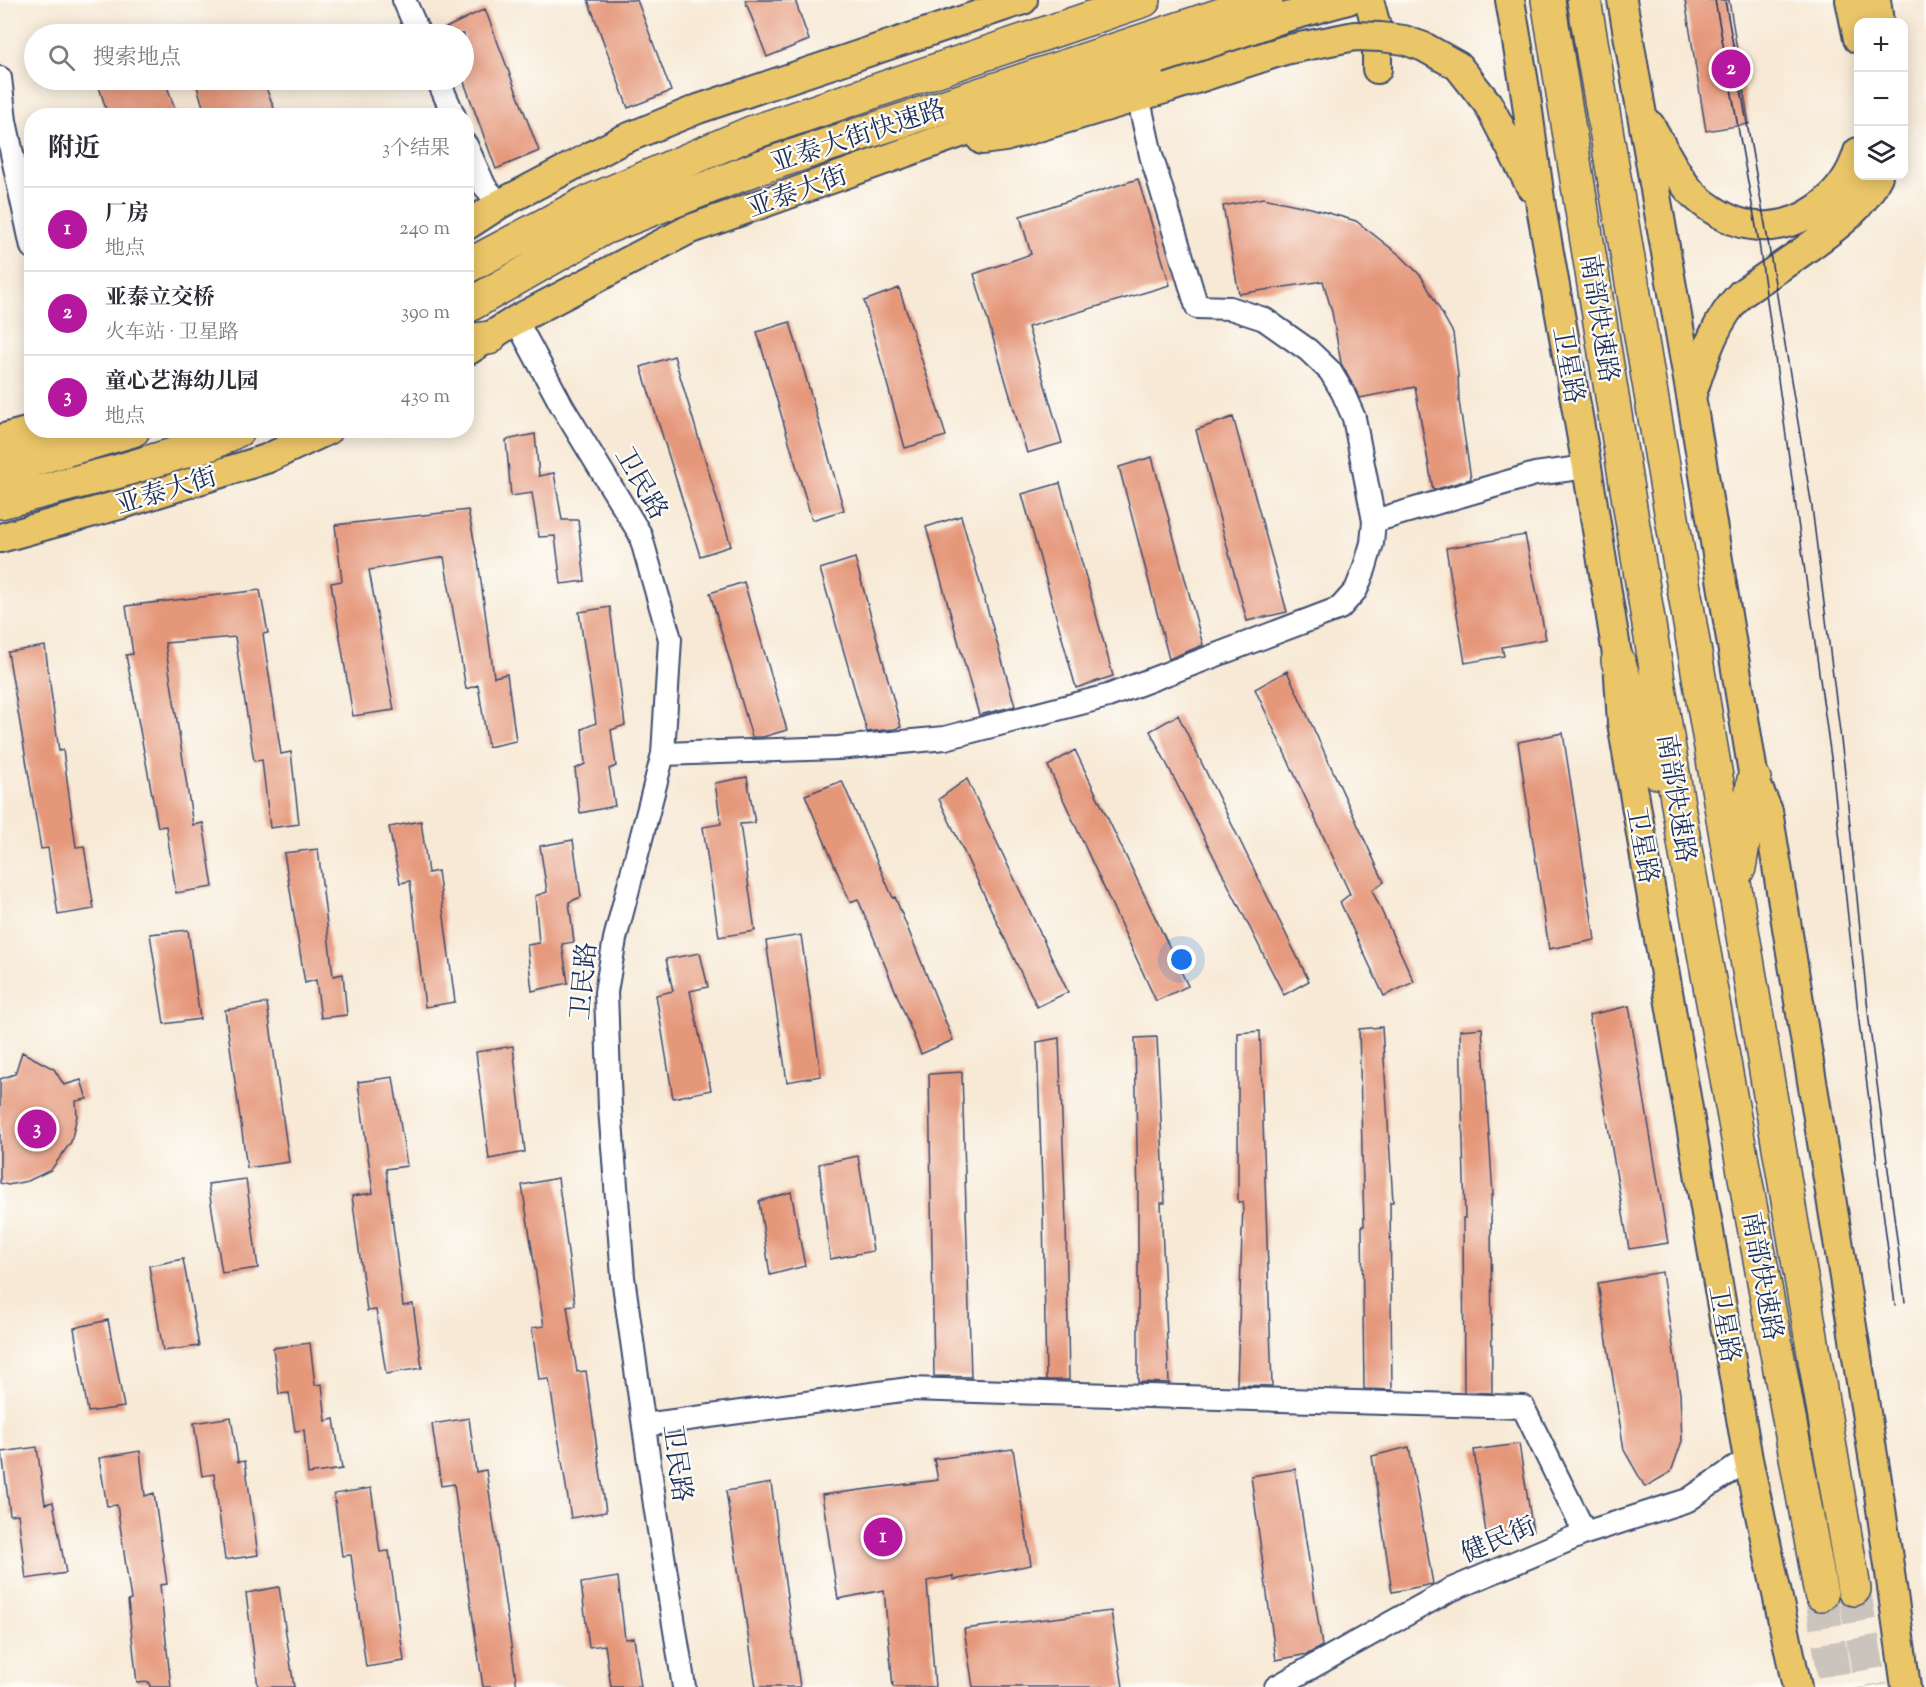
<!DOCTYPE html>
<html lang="zh">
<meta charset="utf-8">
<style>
body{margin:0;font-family:"Sorts Mill Goudy","Noto Serif SC",serif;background:#f7f7f7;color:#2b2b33}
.controls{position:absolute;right:18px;top:18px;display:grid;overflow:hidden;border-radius:12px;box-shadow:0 3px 15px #0003}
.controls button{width:54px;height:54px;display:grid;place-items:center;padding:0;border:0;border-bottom:2px solid #e1e1e2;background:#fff;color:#2b2b33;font:30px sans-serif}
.you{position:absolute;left:1182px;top:960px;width:21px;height:21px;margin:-15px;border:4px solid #fff;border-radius:50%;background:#1a73e8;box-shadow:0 0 0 9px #1a73e833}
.badge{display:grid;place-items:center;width:39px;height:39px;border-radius:50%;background:#b5179e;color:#fff;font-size:20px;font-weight:700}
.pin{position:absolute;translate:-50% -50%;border:3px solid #fff;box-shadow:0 2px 6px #0006}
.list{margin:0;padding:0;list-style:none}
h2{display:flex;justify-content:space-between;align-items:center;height:78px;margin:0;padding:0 24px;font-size:26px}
h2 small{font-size:20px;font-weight:400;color:#7c7c81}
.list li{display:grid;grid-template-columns:39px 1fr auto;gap:18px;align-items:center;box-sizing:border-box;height:84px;padding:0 24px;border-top:2px solid #e1e1e2}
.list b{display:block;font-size:22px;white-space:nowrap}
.list p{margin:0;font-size:20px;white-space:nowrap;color:#7c7c81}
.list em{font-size:20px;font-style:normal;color:#7c7c81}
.icon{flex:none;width:33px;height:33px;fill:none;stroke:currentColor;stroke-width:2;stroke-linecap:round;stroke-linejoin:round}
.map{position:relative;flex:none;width:1926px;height:1687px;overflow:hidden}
.search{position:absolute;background:#fff;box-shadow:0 3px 15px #0003;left:24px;top:24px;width:450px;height:66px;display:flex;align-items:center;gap:15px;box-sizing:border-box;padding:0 21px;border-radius:33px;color:#7c7c81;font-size:22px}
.panel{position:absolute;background:#fff;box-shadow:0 3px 15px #0003;left:24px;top:108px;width:450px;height:330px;border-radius:24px}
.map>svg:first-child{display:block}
</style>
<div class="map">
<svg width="1926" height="1687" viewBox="0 0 1926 1687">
<rect width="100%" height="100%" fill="#fdfcf7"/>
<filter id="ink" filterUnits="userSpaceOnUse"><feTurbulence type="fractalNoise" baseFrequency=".0167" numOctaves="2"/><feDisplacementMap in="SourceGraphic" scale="12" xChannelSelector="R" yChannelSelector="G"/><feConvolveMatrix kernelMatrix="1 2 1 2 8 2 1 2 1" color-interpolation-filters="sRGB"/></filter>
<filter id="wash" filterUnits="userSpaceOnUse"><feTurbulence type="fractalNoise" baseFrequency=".008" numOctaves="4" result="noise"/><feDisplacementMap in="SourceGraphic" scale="24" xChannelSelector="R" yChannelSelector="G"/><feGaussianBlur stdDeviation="1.35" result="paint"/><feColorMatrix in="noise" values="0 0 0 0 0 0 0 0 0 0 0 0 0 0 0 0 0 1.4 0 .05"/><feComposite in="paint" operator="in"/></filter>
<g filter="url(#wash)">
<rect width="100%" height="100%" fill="#f7e9d5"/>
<g id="blocks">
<path fill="#e5977a" d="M 588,0 L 637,0 L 671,91 L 628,108 Z
M 745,0 L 795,0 L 809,40 L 767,57 Z
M 1685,0 L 1729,0 L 1749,124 L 1706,131 Z
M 485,9 L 539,151 L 496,169 L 464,82 L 464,34 L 433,34 Z
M 97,80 L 165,80 L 177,116 L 108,116 Z
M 195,80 L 263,80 L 277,116 L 206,116 Z
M 1138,179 L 1170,285 L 1028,327 L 1062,443 L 1027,453 L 974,274 L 1031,254 L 1020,216 Z
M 1263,198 L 1311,208 L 1356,221 L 1401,256 L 1421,276 L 1453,333 L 1458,375 L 1459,401 L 1471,479 L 1433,490 L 1415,387 L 1360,398 L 1341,363 L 1332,312 L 1323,281 L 1239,294 L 1223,206 Z
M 899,288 L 946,436 L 905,448 L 864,301 Z
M 790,322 L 844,510 L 812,520 L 757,332 Z
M 674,356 L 731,546 L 700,556 L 641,367 Z
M 1233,417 L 1287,612 L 1247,621 L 1196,430 Z
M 535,434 L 539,476 L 554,473 L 562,520 L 578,520 L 585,581 L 561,584 L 555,536 L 539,537 L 532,493 L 511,496 L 506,440 Z
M 1152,457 L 1203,645 L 1169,659 L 1119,467 Z
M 1060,483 L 1113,676 L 1076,688 L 1022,494 Z
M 468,510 L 478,560 L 494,677 L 507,674 L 516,741 L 488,747 L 478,685 L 466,689 L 444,557 L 369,570 L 394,710 L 353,716 L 331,583 L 342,581 L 335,525 Z
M 961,516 L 1015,706 L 979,715 L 926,527 Z
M 1525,535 L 1546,639 L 1502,647 L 1504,656 L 1465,663 L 1446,548 Z
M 855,558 L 901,727 L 894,729 L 867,732 L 820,569 Z
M 744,582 L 787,730 L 763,737 L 752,737 L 710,593 Z
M 260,590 L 268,633 L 263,634 L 281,754 L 291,752 L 299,824 L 270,828 L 262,760 L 254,761 L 235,637 L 165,643 L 193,825 L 203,823 L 213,887 L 176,893 L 166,826 L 158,827 L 126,655 L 133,654 L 126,606 Z
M 610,607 L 625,725 L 611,730 L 616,766 L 609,769 L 615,806 L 580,813 L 575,769 L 585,764 L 582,729 L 596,723 L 579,612 Z
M 45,646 L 59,751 L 63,750 L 76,847 L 84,846 L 94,909 L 58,915 L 48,848 L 41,849 L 8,652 Z
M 1287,671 L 1384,882 L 1372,890 L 1414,982 L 1384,996 L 1340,902 L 1350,894 L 1255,689 Z
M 1178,715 L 1309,981 L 1284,995 L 1150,731 Z
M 1563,733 L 1595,940 L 1549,949 L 1518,742 Z
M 1075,750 L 1188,986 L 1156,1001 L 1048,766 Z
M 747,777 L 755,823 L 740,824 L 755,931 L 719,937 L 703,827 L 721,824 L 715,783 Z
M 967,779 L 1068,992 L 1037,1007 L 939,799 Z
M 842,781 L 893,898 L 895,897 L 953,1040 L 921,1054 L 858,899 L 850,902 L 805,795 Z
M 421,821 L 428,873 L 438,871 L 455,1002 L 425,1007 L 410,881 L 400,883 L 389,827 Z
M 573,840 L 581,897 L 569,902 L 574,942 L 562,944 L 568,983 L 532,991 L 527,945 L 539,943 L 535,896 L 547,892 L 540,846 Z
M 318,849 L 333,976 L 343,974 L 347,1015 L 321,1018 L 316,980 L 305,983 L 284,853 Z
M 188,930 L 200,1019 L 164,1024 L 150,934 Z
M 801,935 L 821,1076 L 787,1082 L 766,941 Z
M 700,953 L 708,987 L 690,991 L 711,1090 L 673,1098 L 656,995 L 673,991 L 666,959 Z
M 267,1003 L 289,1162 L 247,1168 L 225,1010 Z
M 1629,1006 L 1668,1243 L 1629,1249 L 1589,1015 Z
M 1382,1027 L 1393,1202 L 1390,1202 L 1392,1390 L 1364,1389 L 1362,1226 L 1364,1226 L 1359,1029 Z
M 1482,1028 L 1493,1195 L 1491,1195 L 1492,1393 L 1464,1392 L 1463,1218 L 1465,1218 L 1460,1030 Z
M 1260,1031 L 1266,1211 L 1272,1386 L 1237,1385 L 1243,1202 L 1238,1202 L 1238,1033 Z
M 1157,1037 L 1165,1203 L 1161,1203 L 1169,1383 L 1138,1382 L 1138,1204 L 1135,1038 Z
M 1059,1038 L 1066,1223 L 1069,1380 L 1046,1380 L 1043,1212 L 1037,1042 Z
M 513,1046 L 525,1152 L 489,1159 L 476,1052 Z
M 22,1052 L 54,1069 L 64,1085 L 81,1080 L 87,1099 L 76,1101 L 77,1116 L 71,1142 L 51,1170 L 28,1181 L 8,1185 L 0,1183 L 0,1079 L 15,1074 Z
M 962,1072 L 971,1377 L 934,1376 L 929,1074 Z
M 393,1077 L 407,1166 L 386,1169 L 403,1306 L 413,1304 L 422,1368 L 386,1374 L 376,1310 L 367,1311 L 352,1196 L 373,1193 L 358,1082 Z
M 858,1156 L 873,1251 L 830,1259 L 819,1164 Z
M 558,1178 L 575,1305 L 567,1306 L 577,1372 L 586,1371 L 606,1512 L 571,1518 L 549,1379 L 539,1380 L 532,1328 L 544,1326 L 522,1185 Z
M 246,1179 L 258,1268 L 222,1273 L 208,1184 Z
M 791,1192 L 805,1266 L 770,1275 L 759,1201 Z
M 183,1259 L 199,1346 L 163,1351 L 149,1266 Z
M 1662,1272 L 1680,1394 L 1682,1441 L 1671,1472 L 1645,1487 L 1624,1450 L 1598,1283 Z
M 108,1320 L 124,1407 L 88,1412 L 74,1328 Z
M 310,1343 L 315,1385 L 322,1384 L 326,1421 L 334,1419 L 342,1469 L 308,1474 L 304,1430 L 295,1431 L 289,1393 L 279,1394 L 273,1348 Z
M 231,1417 L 238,1462 L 245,1461 L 258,1555 L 225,1560 L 214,1474 L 202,1476 L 194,1423 Z
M 469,1418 L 476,1472 L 486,1470 L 517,1687 L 483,1687 L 465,1565 L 454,1484 L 441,1486 L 432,1424 Z
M 1519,1444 L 1533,1532 L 1487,1540 L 1474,1450 Z
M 37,1447 L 45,1504 L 53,1502 L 66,1573 L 26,1579 L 18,1514 L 10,1515 L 2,1452 Z
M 1409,1447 L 1433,1584 L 1392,1592 L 1372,1456 Z
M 1013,1449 L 1031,1565 L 953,1580 L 953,1576 L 927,1581 L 935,1687 L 893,1687 L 884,1590 L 838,1599 L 822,1495 L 938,1480 L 934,1459 Z
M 140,1451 L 145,1496 L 154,1493 L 167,1584 L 160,1585 L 171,1687 L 150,1687 L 149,1682 L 137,1683 L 128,1601 L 131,1600 L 117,1505 L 107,1506 L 99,1458 Z
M 1295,1469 L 1322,1646 L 1308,1654 L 1276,1660 L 1251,1476 Z
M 771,1483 L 800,1687 L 756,1687 L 726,1491 Z
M 371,1488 L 380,1552 L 389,1551 L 404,1661 L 366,1667 L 351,1555 L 342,1556 L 334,1494 Z
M 618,1577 L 625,1639 L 634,1638 L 641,1687 L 611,1687 L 605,1645 L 589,1647 L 581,1583 Z
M 279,1587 L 294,1687 L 258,1687 L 246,1593 Z
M 1111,1611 L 1123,1687 L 973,1687 L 964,1629 Z"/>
</g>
</g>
<g filter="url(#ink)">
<use href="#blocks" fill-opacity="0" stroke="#3c4b70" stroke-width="1.5"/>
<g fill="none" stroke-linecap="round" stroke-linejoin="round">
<path stroke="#cbc4bd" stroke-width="33" stroke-dasharray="33 16" stroke-linecap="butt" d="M 1854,1589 L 1871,1687
M 1821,1594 L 1836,1687"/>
<defs>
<path id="minor" d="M 404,0 L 419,34
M 0,78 L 5,121 L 32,247
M 438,80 L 454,116
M 466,145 L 485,187 L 500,204
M 516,320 L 562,406 L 640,534 L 670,639 L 663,754 L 615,939 L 606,992 L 610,1108 L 623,1277 L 655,1505 L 684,1687
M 1374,521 L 1535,474 L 1587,467
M 663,754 L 838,748 L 945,738 L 1108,696 L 1340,608 L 1356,590 L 1364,570 L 1372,543 L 1374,521 L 1354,418 L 1343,393 L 1330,371 L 1308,350 L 1264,319 L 1230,308 L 1197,307 L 1151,155 L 1138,96
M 644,1425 L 909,1389 L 1523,1407 L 1585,1533
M 1276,1687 L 1448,1591 L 1585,1533 L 1688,1500 L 1748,1459"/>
<path id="major" d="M 1369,0 L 1377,30 L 1377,69
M 1510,0 L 1525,89 L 1541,207 L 1587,467 L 1618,661 L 1622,723 L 1748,1459 L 1797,1687
M 1622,0 L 1691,396 L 1754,779 L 1768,811 L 1877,1480 L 1906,1687
M 1850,0 L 1858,39
M 1876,0 L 1879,22
M 1488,104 L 1531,187
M 1650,125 C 1662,145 1676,176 1691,192 C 1706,207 1729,222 1750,225 C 1799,233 1845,197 1858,152
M 982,140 L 1005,137 L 1168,88
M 466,226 L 500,204 L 622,140 L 698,109 L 1023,0
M 469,350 L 516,320 L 688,230 L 1283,18 L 1348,0
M 1692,394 C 1704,358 1714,322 1741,294 C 1760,281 1780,267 1799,254 C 1831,231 1861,212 1878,176
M 0,439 L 34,430
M 0,538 L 126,503 L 266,459 L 328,430"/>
<path id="highway" d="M 1548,0 L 1686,854 L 1821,1594
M 1584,0 L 1854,1589
M 466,267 L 584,204 L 751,133 L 1144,0
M 466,307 L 604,228 L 758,168 L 1266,0
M 466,341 L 489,338
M 0,469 L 133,430
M 0,502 L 116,472 L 212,443 L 238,430
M 1618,661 L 1657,772
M 1739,868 L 1754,779"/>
</defs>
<use href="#minor" stroke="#3c4b70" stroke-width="26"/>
<use href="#major" stroke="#3c4b70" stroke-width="32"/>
<use href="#highway" stroke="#3c4b70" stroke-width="36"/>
<use href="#minor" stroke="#fff" stroke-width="22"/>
<use href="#major" stroke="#ebc669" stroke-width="28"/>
<use href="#highway" stroke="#ebc669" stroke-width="33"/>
<path stroke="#1b2f5e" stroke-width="1.5" d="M 1715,0 L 1759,243 L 1832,765 L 1859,1022 L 1895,1305
M 1725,0 L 1768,241 L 1812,507 L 1844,764 L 1869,1021 L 1905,1302"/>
<defs>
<path id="major-bridge" d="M 1168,88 L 1285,50 L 1355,36 L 1381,37 L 1404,40 L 1424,47 L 1458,66 L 1488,104"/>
</defs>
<use href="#major-bridge" stroke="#3c4b70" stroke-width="32" stroke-linecap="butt"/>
<use href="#major-bridge" stroke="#ebc669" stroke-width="28"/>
</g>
</g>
<g text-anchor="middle" stroke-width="4.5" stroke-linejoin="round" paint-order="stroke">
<g font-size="26" fill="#1b2f5e" stroke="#fdfcf7">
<text transform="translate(858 135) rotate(-18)" y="9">亚泰大街快速路</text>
<text transform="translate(797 191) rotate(-20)" y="9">亚泰大街</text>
<text transform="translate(1600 318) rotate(81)" y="9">南部快速路</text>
<text transform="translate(1569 365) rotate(80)" y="9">卫星路</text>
<text transform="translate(642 483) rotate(60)" y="9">卫民路</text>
<text transform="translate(166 490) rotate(-17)" y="9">亚泰大街</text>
<text transform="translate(1677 798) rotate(81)" y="9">南部快速路</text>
<text transform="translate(1643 845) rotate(80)" y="9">卫星路</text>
<text transform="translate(583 981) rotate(-85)" y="9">卫民路</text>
<text transform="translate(1763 1276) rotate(80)" y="9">南部快速路</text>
<text transform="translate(1725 1324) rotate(80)" y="9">卫星路</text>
<text transform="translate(678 1463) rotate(82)" y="9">卫民路</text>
<text transform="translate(1498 1539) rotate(-23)" y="9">健民街</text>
</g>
</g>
</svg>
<div class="controls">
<button>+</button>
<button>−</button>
<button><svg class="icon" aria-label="layers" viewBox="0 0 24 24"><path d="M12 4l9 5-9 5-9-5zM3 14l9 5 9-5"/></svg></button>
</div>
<div class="you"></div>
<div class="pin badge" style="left:883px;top:1537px">1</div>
<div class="pin badge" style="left:1731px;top:69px">2</div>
<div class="pin badge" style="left:37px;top:1129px">3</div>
<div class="search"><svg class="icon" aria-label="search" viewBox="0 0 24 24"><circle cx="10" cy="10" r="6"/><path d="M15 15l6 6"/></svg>搜索地点</div>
<section class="panel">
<h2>附近<small>3个结果</small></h2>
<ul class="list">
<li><span class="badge">1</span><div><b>厂房</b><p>地点</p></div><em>240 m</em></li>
<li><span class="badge">2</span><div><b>亚泰立交桥</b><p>火车站 · 卫星路</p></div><em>390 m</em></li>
<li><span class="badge">3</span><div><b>童心艺海幼儿园</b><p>地点</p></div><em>430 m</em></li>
</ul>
</section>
</div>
